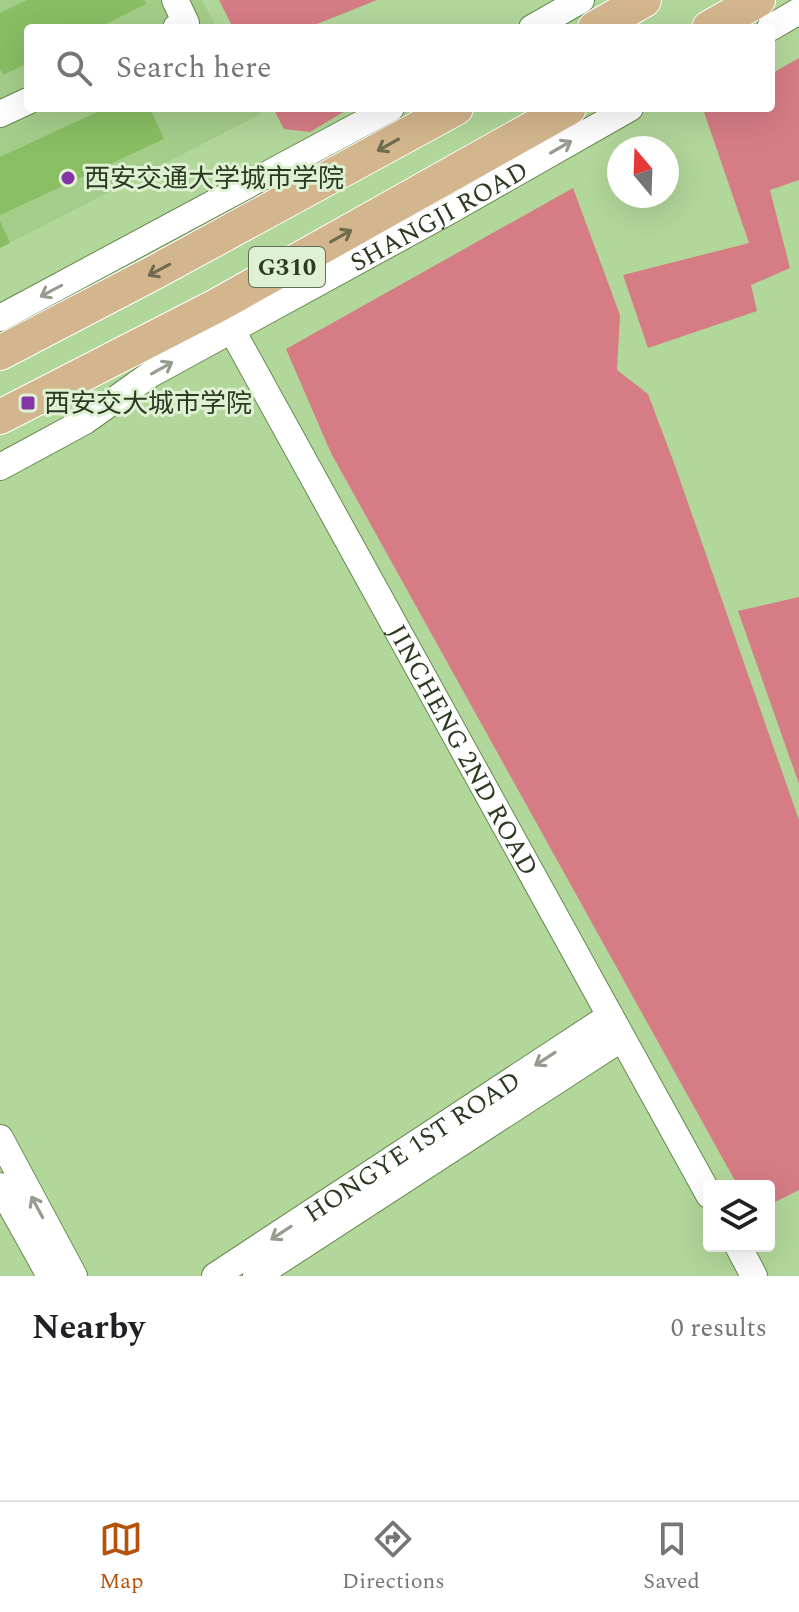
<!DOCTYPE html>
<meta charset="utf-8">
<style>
body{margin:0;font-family:Spectral,"Noto Sans SC",serif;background:#f2f2f2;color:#202124}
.controls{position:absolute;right:24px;bottom:24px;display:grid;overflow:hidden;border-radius:8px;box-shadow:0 8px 32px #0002}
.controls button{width:72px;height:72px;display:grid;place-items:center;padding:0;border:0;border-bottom:2px solid #e0e0e0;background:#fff;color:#202124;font:40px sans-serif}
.compass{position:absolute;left:607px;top:136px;width:72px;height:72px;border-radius:50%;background:#fff;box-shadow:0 8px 32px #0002;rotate:341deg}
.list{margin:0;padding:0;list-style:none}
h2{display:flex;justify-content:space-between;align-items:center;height:104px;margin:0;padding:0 32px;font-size:34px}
h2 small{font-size:26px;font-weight:400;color:#757577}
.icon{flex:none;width:44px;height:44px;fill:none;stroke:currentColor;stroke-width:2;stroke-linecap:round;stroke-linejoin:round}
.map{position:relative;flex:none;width:799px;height:1276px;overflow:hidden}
.search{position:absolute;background:#fff;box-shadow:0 8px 32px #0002;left:24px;right:24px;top:24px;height:88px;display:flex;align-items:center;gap:20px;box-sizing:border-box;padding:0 28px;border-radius:8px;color:#757577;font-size:30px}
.sheet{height:224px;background:#fff}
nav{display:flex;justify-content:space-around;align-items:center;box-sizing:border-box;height:112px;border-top:2px solid #e0e0e0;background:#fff;font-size:22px;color:#757577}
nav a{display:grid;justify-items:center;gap:4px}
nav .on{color:#b45309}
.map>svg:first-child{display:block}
</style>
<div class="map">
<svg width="799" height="1276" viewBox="0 0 799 1276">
<rect width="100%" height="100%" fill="#b2d79a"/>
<path fill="#a4cd8a" d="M 0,0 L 202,0 L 217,28 L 28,28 L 28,108 L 258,108 L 261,114 L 0,248 Z"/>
<path fill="#d67c85" d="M 219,0 L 377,0 L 307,28 L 233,28 Z
M 799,58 L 799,180 L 770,190 L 790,268 L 751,285 L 757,311 L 648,348 L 623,275 L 749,243 L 704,112 L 711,108 L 771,108 L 771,74 Z
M 273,108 L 350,108 L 310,132 L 284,129 Z
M 573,188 L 620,315 L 617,370 L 648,394 L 674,463 L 799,820 L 799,1190 L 769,1205 L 769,1186 L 738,1186 L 331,453 L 286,349 Z
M 799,597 L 799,784 L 738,611 Z"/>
<path fill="#89be64" d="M 27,0 L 144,0 L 146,4 L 98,28 L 28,28 L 28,63 L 3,75 L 0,69 L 0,13 Z
M 106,108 L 150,108 L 164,139 L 0,215 L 0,157 Z
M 0,221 L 10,243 L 0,248 Z"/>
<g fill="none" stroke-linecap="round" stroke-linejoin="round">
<defs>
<g id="minor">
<path d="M 175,0 L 186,23 L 176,28"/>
<path d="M 532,28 L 581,0"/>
<path d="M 770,28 L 799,11"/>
<path d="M 0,114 L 28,101"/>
<path id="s1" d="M 218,305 L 709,1195"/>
<path d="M 0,318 L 391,108"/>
<path id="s2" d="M 0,467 L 85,421 L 151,374 L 449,211 L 630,108"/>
<path d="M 0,1138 L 74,1276"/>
<path d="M 0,1186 L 50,1276"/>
<path d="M 738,1246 L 754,1276"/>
<path id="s3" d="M 215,1276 L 610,1016"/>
<path d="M 256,1276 L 622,1038"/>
</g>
<path id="major" d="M 595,28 L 644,0
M 709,28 L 758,0
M 0,353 L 155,272 L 456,108
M 0,417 L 218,305 L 569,108"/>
</defs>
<use href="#minor" stroke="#66884f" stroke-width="28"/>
<use href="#major" stroke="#fff" stroke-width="36"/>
<use href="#minor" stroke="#fff" stroke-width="26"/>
<use href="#major" stroke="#d3b68d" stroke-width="34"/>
</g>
<defs><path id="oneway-shaft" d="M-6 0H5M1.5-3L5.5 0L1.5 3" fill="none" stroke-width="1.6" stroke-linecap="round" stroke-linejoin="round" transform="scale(2)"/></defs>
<g stroke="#6f6c4d">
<use href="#oneway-shaft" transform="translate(388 145) rotate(151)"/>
<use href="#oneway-shaft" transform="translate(341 236) rotate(-29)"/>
<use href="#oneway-shaft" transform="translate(159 270) rotate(152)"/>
</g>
<g stroke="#969c90">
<use href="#oneway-shaft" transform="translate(561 147) rotate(-30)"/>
<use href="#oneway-shaft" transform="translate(51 291) rotate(152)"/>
<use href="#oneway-shaft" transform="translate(162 368) rotate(-29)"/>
<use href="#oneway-shaft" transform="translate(545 1059) rotate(147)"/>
<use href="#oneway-shaft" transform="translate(37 1207) rotate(-118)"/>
<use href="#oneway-shaft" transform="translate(281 1233) rotate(147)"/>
</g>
<g fill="#8436a7" stroke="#def1d2" stroke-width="3">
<circle cx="68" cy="178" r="8"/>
<rect x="20" y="395" width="16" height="16" rx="4"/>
</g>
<g text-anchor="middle" stroke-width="6" stroke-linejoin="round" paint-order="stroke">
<rect fill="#def1d2" stroke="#617157" stroke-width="2" x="249" y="247" width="76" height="40" rx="6"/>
<g font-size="24" font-weight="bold" fill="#2c3a22">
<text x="287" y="275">G310</text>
</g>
<g font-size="26" fill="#2c3a22" stroke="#def1d2" text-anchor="start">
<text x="84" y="187">西安交通大学城市学院</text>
<text x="44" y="412">西安交大城市学院</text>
</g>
<g font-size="26" fill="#2c3a22" stroke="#def1d2">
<text dy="9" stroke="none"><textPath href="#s2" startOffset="506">SHANGJI ROAD</textPath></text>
<text dy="9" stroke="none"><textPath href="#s1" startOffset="508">JINCHENG 2ND ROAD</textPath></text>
<text dy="9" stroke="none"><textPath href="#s3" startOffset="236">HONGYE 1ST ROAD</textPath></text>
</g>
</g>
</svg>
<div class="controls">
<button><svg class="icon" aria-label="layers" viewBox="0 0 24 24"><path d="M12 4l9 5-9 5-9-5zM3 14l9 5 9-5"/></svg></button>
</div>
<svg class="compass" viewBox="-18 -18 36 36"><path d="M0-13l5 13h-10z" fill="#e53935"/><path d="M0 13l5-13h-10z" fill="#757577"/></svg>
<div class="search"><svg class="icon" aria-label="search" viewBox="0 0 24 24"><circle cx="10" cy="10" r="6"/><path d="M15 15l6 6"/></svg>Search here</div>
</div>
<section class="sheet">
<h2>Nearby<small>0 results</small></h2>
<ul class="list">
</ul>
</section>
<nav>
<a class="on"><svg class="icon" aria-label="map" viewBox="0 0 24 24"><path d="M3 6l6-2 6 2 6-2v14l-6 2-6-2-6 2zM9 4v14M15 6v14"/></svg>Map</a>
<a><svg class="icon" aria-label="directions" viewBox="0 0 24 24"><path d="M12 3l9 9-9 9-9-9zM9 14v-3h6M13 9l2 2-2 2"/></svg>Directions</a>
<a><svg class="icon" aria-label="saved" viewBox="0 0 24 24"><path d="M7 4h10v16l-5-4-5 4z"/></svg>Saved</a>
</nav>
